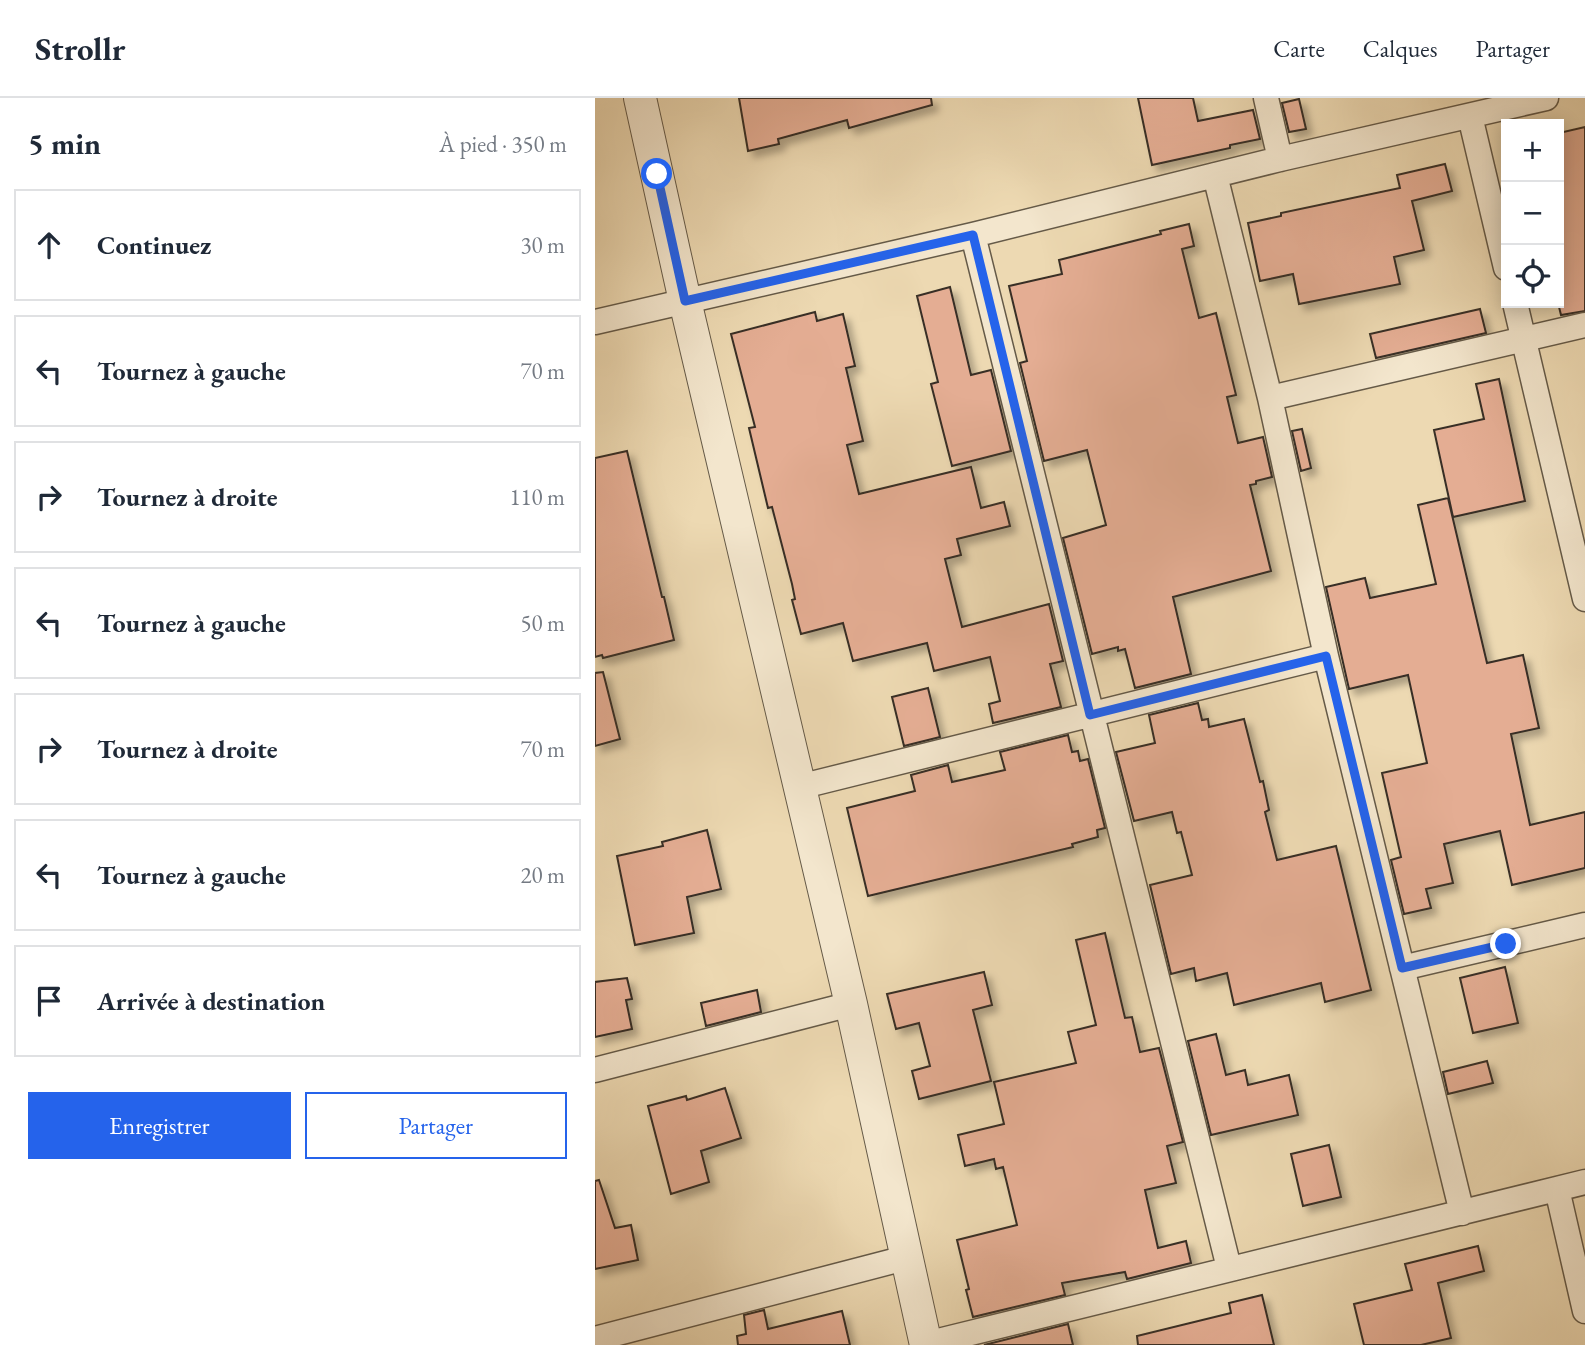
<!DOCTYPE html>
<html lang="fr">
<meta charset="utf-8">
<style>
body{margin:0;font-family:"EB Garamond",serif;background:#f2f2f3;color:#1f2937}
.controls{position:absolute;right:21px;top:21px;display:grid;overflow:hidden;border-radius:0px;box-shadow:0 4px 18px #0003}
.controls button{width:63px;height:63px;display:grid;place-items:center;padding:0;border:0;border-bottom:2px solid #e0e1e3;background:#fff;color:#1f2937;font:35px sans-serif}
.stop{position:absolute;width:21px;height:21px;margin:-16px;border:5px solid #2563eb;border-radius:50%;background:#fff}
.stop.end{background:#2563eb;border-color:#fff;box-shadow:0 2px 7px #0008}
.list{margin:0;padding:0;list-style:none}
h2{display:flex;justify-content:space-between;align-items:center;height:91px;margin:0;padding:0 28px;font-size:30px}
h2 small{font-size:23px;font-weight:400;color:#747a83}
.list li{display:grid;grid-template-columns:46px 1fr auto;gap:21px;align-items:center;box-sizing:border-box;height:112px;margin:0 14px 14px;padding:0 14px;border:2px solid #e0e1e3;border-radius:0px}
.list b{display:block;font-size:26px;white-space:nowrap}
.list em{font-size:23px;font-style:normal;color:#747a83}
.actions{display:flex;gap:14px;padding:21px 28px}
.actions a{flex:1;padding:16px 0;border:2px solid #2563eb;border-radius:0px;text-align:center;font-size:24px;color:#2563eb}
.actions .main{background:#2563eb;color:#fff}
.icon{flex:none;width:38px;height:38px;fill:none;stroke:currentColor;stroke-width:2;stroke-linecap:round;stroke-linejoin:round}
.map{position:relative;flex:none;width:990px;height:1247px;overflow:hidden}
header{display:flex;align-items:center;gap:42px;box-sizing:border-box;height:98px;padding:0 35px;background:#fff;border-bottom:2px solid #e0e1e3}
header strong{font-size:33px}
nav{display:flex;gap:38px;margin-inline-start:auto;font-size:24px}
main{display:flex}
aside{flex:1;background:#fff}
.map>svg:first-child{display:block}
</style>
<header>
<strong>Strollr</strong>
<nav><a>Carte</a><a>Calques</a><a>Partager</a></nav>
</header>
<main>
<aside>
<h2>5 min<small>À pied · 350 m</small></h2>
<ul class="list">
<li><svg class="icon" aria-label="ahead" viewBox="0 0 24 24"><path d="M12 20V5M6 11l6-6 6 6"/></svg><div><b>Continuez</b></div><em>30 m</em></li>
<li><svg class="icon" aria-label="left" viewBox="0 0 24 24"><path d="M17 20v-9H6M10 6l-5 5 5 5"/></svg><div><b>Tournez à gauche</b></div><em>70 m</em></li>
<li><svg class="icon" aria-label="right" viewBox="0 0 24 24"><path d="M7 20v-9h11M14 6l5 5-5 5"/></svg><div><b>Tournez à droite</b></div><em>110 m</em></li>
<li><svg class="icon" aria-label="left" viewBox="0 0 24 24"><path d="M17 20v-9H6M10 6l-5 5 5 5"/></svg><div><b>Tournez à gauche</b></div><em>50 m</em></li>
<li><svg class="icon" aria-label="right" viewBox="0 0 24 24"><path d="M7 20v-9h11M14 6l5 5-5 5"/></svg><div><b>Tournez à droite</b></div><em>70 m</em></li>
<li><svg class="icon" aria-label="left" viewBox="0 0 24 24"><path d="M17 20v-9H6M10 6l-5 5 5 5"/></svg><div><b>Tournez à gauche</b></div><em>20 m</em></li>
<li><svg class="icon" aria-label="arrive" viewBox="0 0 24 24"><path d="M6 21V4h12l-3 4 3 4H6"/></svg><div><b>Arrivée à destination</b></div></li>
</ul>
<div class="actions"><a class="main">Enregistrer</a><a>Partager</a></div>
</aside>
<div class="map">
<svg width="990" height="1247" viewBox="0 0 990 1247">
<defs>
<filter id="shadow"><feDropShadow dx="6" dy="6" stdDeviation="3.5" flood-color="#0004"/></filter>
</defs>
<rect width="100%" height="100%" fill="#edd9b2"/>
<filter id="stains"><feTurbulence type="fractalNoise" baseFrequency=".00286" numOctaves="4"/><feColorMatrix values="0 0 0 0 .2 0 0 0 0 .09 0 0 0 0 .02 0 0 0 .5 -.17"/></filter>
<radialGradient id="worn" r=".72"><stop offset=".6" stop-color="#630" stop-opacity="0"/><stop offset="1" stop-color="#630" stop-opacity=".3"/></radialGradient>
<path fill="#e4ad93" stroke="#382f25" stroke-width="2" filter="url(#shadow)" d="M 144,0 L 336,0 L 337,7 L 254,30 L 252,22 L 183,41 L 184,46 L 153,53 Z
M 543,0 L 598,0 L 603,23 L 658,12 L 665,41 L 635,47 L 635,50 L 557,67 Z
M 704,1 L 711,31 L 694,34 L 687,5 Z
M 990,29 L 990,213 L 966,217 L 964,209 L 964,35 Z
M 850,66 L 857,93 L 817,103 L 829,152 L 799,159 L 805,186 L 704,206 L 698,176 L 665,183 L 653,125 L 686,118 L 686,115 L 805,90 L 802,77 Z
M 594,126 L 599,148 L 587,151 L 604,220 L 621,215 L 641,297 L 632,299 L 643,345 L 668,339 L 677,379 L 661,383 L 661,386 L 655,387 L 676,473 L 578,499 L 596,576 L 540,590 L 530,551 L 523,553 L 523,549 L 497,556 L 468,440 L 511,427 L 492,352 L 449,363 L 425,265 L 432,263 L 414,188 L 467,176 L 464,162 L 566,136 L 565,133 Z
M 355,189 L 376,277 L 396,272 L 416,353 L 357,368 L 336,286 L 343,284 L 322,198 Z
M 885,211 L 891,235 L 781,260 L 775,236 Z
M 220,214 L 222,223 L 248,216 L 260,268 L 251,270 L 268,343 L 252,347 L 264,396 L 376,369 L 386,410 L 409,404 L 415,428 L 362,441 L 366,457 L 350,461 L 367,529 L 454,506 L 468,563 L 455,566 L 466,609 L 398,625 L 394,606 L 405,603 L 395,559 L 339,573 L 332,545 L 258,563 L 248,525 L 206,536 L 197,502 L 200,501 L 197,486 L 177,409 L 173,410 L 154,330 L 160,329 L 136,236 Z
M 904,281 L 930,403 L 858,419 L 839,332 L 889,321 L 881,286 Z
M 707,331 L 716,370 L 706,373 L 697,333 Z
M 32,353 L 67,499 L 69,499 L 79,542 L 8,560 L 7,557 L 0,559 L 0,360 Z
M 853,400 L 892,565 L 928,557 L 944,630 L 916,636 L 935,727 L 990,714 L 990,770 L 917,787 L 905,733 L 849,746 L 858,785 L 831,791 L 836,810 L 809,816 L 796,762 L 806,759 L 787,675 L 832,665 L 813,577 L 754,591 L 731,489 L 770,480 L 775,500 L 841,486 L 823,407 Z
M 8,574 L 25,641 L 0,648 L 0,575 Z
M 333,590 L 345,639 L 309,648 L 297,599 Z
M 603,605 L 607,622 L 613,621 L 614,629 L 649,621 L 665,684 L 668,683 L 674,712 L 670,714 L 682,762 L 741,748 L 776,892 L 730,904 L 726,885 L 639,907 L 632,875 L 601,883 L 599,870 L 576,876 L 555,787 L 597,777 L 586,734 L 582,735 L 577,714 L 539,723 L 521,654 L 560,645 L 554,617 Z
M 473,637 L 477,654 L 483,653 L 485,663 L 493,661 L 510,730 L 502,732 L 503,739 L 477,746 L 478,749 L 273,798 L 252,710 L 320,693 L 316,677 L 353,667 L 357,684 L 410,672 L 405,654 Z
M 112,732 L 126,791 L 92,799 L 99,835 L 40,847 L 22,758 L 68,748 L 67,744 Z
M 510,835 L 530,920 L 537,919 L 545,954 L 564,950 L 588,1044 L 572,1048 L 581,1085 L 550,1092 L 563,1150 L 591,1143 L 596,1165 L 532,1181 L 530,1174 L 467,1185 L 470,1197 L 378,1219 L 371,1192 L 374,1191 L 362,1142 L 422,1127 L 408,1069 L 401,1071 L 399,1061 L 370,1068 L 363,1037 L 409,1026 L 399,984 L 481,965 L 473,934 L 501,927 L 481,842 Z
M 910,869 L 923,925 L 878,935 L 865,880 Z
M 389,874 L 397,907 L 378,912 L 396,983 L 324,1001 L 317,973 L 335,968 L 324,925 L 301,931 L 292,896 Z
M 32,880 L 37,901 L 31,902 L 37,931 L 0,939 L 0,884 Z
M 162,892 L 166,914 L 111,928 L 106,905 Z
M 621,936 L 631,977 L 650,972 L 653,987 L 694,977 L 703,1017 L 616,1037 L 593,943 Z
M 892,963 L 898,985 L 853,996 L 848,974 Z
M 130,990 L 146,1040 L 106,1053 L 114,1084 L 76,1096 L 53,1008 L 91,998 L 92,1002 Z
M 734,1047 L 746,1099 L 708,1108 L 696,1056 Z
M 4,1082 L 20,1130 L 36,1127 L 43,1162 L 0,1171 L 0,1083 Z
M 883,1148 L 889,1173 L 843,1185 L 856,1240 L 826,1247 L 769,1247 L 759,1206 L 817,1192 L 810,1166 Z
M 667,1197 L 679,1247 L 543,1247 L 542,1238 L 636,1215 L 634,1205 Z
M 169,1212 L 173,1231 L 247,1213 L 255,1247 L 143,1247 L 142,1238 L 151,1236 L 149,1217 Z
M 473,1226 L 478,1247 L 389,1247 Z"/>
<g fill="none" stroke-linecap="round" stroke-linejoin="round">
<defs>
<path id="minor" d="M 671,0 L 685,61
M 875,18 L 911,170
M 620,77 L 675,300 L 731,558 L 867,1115
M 378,137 L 634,1170
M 920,205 L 990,501
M 0,224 L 378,137 L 685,61 L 951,0
M 675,300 L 990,227
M 204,689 L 731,558
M 807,870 L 990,827
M 0,972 L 256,906
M 962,1091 L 990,1213
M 0,1241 L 310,1160
M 331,1246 L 990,1084"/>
<path id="tertiary" d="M 45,0 L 90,203 L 256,906 L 331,1247"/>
</defs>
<use href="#minor" stroke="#655a48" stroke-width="27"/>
<use href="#tertiary" stroke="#655a48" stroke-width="34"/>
<use href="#minor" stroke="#f3e6cd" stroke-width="24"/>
<use href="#tertiary" stroke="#f3e6cd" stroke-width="32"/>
</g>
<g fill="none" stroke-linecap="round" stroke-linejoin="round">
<path stroke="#2563eb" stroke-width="9" d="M 62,76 L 90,203 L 378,137 L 495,617 L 731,558 L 807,870 L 911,846"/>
</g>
<rect width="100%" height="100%" filter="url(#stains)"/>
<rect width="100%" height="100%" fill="url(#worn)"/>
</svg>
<div class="controls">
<button>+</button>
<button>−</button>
<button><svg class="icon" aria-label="locate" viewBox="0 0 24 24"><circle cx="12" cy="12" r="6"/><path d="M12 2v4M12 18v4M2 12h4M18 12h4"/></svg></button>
</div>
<div class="stop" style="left:62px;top:76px"></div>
<div class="stop end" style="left:911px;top:846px"></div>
</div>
</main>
